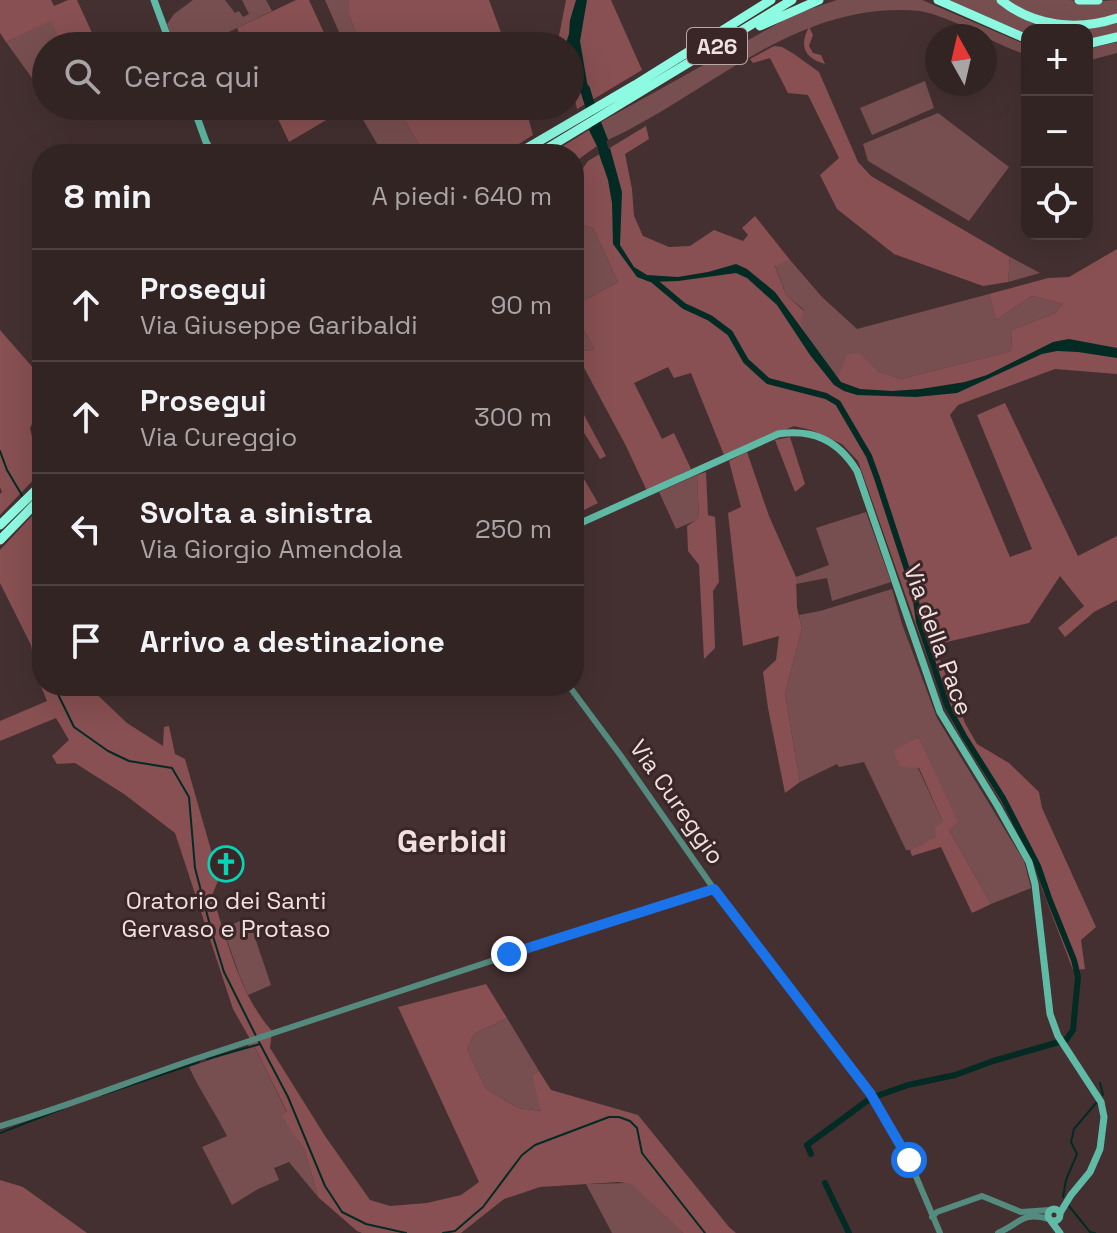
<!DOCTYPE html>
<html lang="it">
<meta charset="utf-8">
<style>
body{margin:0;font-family:"Space Grotesk",sans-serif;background:#3e3031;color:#f1f3f6}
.controls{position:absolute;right:24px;top:24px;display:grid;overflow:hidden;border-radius:16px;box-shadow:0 8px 32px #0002}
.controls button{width:72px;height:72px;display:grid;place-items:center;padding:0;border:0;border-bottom:2px solid #4e4141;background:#332424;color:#f1f3f6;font:40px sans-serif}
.compass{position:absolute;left:925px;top:24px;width:72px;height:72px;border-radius:50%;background:#332424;box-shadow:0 8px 32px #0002;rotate:352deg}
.stop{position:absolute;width:24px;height:24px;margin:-18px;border:6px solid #1a73e8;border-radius:50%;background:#fff}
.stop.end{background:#1a73e8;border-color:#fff;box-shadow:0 2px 8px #0008}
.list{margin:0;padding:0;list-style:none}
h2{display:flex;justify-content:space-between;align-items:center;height:104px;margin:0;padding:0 32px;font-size:34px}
h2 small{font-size:26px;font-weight:400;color:#a9a4a6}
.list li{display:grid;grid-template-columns:52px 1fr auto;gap:24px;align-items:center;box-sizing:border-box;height:112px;padding:0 32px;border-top:2px solid #4e4141}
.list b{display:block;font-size:30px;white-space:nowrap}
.list p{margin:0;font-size:26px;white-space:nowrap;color:#a9a4a6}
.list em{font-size:26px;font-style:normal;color:#a9a4a6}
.icon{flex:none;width:44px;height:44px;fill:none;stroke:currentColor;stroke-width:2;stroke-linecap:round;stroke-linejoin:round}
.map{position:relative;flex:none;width:1117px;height:1233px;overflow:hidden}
.search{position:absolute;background:#332424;box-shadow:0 8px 32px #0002;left:32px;top:32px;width:552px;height:88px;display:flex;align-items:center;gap:20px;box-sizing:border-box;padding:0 28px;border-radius:44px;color:#a9a4a6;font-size:30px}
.panel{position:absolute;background:#332424;box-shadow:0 8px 32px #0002;left:32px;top:144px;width:552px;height:552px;border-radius:32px}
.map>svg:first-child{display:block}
</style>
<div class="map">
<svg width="1117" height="1233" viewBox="0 0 1117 1233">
<rect width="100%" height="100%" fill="#443030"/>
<path fill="#784f50" d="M 193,0 L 225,0 L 235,13 L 239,11 L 243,17 L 249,14 L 242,0 L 266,0 L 272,11 L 200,46 L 174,46 L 167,24 L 174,14 Z
M 325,0 L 349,0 L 349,15 L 361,46 L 330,46 L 342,39 Z
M 922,0 L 1027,45 L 1027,55 C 990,43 959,19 920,11 C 796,0 710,93 608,140 L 601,122 L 795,14 L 837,0 Z
M 943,0 L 996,0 L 1010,11 L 1036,22 L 1117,22 L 1117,34 L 1087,42 L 1087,30 L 1027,30 L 1027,37 Z
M 1007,0 L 1069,0 L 1087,2 L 1117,0 L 1117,15 C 1072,25 1048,26 1007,0 Z
M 52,20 L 63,46 L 46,46 L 46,77 L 32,78 L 6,42 Z
M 1117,42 L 1117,53 L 1087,61 L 1087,49 Z
M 925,81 L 934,108 L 872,135 L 860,108 Z
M 355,106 L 396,106 L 425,154 L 383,154 Z
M 938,113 L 1009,167 L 969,221 L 868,161 L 863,144 Z
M 574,222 L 593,228 L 618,282 L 574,306 Z
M 1010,257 L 1040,273 L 1008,282 Z
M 790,260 L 822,297 L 857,329 L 989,294 L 996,320 L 1032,296 L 1063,304 L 1055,313 L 1012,330 L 1011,351 L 901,379 L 877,371 L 837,381 L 817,356 L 799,322 L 804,310 L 786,295 L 775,265 Z
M 574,312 L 595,350 L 578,351 L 574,347 Z
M 697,475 L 699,519 L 676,529 L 659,492 Z
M 866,512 L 891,582 L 832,601 L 827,578 L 796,584 L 796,577 L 829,565 L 816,528 Z
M 892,589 L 902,624 L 937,718 L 1024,861 L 1031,888 L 991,904 L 949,830 L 918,737 L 893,752 L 918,768 L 943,822 L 937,837 L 910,850 L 906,850 L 864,762 L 839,767 L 837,764 L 800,782 L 785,694 L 802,628 L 799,615 L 820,611 Z
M 248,917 L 271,985 L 248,995 L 240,977 L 223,929 Z
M 507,1018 L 539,1071 L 532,1075 L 542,1111 L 518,1108 L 486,1089 L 467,1049 L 474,1034 Z
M 248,1047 L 255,1047 L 287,1113 L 283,1116 L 305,1151 L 318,1197 L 289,1162 L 274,1168 L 279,1180 L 258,1189 L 232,1205 L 202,1147 L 227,1136 C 215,1112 200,1091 189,1067 Z
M 632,1183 L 683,1233 L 612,1233 L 586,1184 Z"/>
<path fill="#885052" d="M 0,0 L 51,0 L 54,6 L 68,0 L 77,0 L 98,46 L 63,46 L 51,21 L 6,42 L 0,33 Z
M 296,0 L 309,0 L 330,46 L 245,46 L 237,28 Z
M 349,0 L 489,0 L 506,46 L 361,46 L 349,15 Z
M 566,0 L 611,0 L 642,70 L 577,109 L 570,75 L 570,46 L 557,46 Z
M 809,27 L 813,35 L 809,46 L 813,53 L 821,55 L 825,64 C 804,58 799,46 809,27 Z
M 774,46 L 782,47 L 794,54 L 819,72 L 858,162 L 871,176 L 1010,257 L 1008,282 L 983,286 L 894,254 L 837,209 L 820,175 L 839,158 L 808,95 L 788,93 L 770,58 L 753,63 L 750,59 Z
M 272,106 L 350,106 L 289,142 Z
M 396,106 L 525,106 L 533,135 L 503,154 L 425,154 Z
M 646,126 L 649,139 L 625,154 L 632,189 L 634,216 L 643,236 L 669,247 L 690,246 L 714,230 L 743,241 L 748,235 L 742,228 L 755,216 L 790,260 L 775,266 L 786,295 L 804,311 L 800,322 L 817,356 L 837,380 L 847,355 L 859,353 L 877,371 L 901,379 L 1011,351 L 1012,330 L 1055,313 L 1063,304 L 1032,296 L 996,320 L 989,294 L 1048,278 L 1069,277 L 1117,249 L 1117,374 L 1055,369 L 958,405 L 950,415 L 1010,557 L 1032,549 L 977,415 L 1005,403 L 1078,556 L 1117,536 L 1117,600 L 1094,612 L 1065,637 L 1058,628 L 1084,606 L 1060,576 L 1029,623 L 934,645 L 965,723 L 977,744 L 1009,763 L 1039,792 L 1042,808 L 1096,927 L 1081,940 L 1085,969 L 1073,970 L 1042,889 L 1037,867 L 999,798 L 957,731 L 945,707 L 858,461 L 842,444 L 811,430 L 794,426 L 724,455 L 691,373 L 674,378 L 668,367 L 634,383 L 662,439 L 674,433 L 691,469 L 647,491 L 626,446 L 582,364 L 574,367 L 574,347 L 578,351 L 595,350 L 574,312 L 574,306 L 618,282 L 593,228 L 574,222 L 574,181 L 588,161 Z
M 589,130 L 597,146 L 579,159 L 574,168 L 574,154 L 550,154 Z
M 0,330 L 42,378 L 42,403 L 30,428 L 40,473 L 0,515 L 0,494 L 2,492 L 0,487 Z
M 574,396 L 606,456 L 600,459 L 574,416 Z
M 790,437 L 805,484 L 795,492 L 775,440 Z
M 747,452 L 769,516 L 796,577 L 797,608 L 802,628 L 785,694 L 800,782 L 785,793 L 768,708 L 763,672 L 776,660 L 779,636 L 743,646 L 728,513 L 741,507 L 729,461 Z
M 574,462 L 598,503 L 574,515 Z
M 706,472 L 708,515 L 715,517 L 719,582 L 713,591 L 715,648 L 704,659 L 699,565 L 688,551 L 687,526 L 699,518 L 697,475 Z
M 42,505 L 42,686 L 88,686 L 127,723 L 163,746 L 164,727 L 169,726 L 175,754 L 185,759 L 213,857 L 218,881 L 212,895 C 227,939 240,996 272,1031 L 270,1048 L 325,1136 L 370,1200 L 390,1206 L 427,1203 L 461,1195 L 479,1182 L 398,1007 L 486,984 L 507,1018 L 474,1034 L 467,1049 L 486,1089 L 518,1108 L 541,1111 L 532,1075 L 539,1071 L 551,1090 L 638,1115 L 729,1227 L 736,1233 L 683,1233 L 632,1184 L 618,1182 L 540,1187 L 504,1199 L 461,1233 L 362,1233 L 357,1231 L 318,1197 L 305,1151 L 282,1116 L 287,1112 L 255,1047 L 248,1047 L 250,1039 L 233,1009 L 175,833 L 124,794 L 75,763 L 57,764 L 52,756 L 69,740 L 56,718 L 0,741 L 0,721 L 47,701 L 36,674 L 31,645 L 0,583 L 0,550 Z
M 918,737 L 958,822 L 949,830 L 991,904 L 972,913 L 941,847 L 912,856 L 910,850 L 936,837 L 935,828 L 943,822 L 919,768 L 900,766 L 893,751 Z
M 0,1180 L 23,1187 L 87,1233 L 0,1233 Z"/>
<path fill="#032b24" d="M 576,0 L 587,0 L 580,41 L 590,100 L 585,103 L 570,67 L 570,46 L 565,46 L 569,34 L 570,20 Z
M 601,122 L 608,140 L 597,146 L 589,130 Z
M 610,148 L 622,192 L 620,245 L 634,267 L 647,275 L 678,277 L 708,272 L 736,264 L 747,269 L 775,292 L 841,382 L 860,389 L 892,391 L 921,389 L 965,382 L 987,375 L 1053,342 L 1069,339 L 1117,348 L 1117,358 L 1078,352 L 1057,351 L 1042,354 L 957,393 L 916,397 L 857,395 L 844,391 L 834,385 L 810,355 L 777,305 L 747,278 L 736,273 L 678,281 L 650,282 L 637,277 L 613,244 L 612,203 L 608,180 L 599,154 Z"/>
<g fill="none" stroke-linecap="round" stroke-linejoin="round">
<path stroke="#032b24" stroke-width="2" d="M 0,451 L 7,470 L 23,497
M 32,513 L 42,531
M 54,686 L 74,727 L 108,751 L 129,761 L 172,768 L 189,797 L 195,868 L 212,933 L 224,972 L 256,1036
M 259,1042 L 288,1097 L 325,1186 L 342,1212 L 366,1224 L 406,1233
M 207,1059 L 260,1044
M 1100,1083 L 1103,1095
M 102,1095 L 199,1062
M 0,1133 L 62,1109
M 1063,1197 L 1066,1180 L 1077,1154 L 1071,1142 L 1074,1129 L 1096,1103
M 1069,1206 L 1090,1232 L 1095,1233
M 443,1233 L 455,1231 L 483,1207 L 522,1155 L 535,1145 L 609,1117 L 619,1117 L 630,1121 L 637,1128 L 642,1153 L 705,1233"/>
<path stroke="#032b24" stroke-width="6" d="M 653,280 L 684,306 L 710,318 L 730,333 L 746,361 L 768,381 L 826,396 L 838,403 L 869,456 L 877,478 L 915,594 L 919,622 L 947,705 L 964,736 L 1003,798 L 1038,866 L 1049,898 L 1074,960 L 1078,977 L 1073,1030 L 1066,1040 L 993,1061 L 955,1075 L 908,1085 L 871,1098 L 807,1145 L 811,1154
M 825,1183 L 849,1233"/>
<path stroke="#032b24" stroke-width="10" d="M 585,89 L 607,161"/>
<path stroke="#558b7e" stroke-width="6" d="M 569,686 L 621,756 L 714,889 L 870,1093 L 909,1160 L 940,1233
M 0,1126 C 66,1107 130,1081 195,1059 C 368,1002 540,944 714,889
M 932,1217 L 937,1212 L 982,1196 L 1021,1212 L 1050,1210
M 998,1233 C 1021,1223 1022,1211 1049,1219"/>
<path stroke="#60bba6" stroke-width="7" d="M 154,0 L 171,46
M 193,106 L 206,142 L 213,154
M 574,526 L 778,434 C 813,429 838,440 857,471 L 940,712 L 997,805 L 1029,862 L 1035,884 L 1050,1014 L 1058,1036 L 1101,1102 L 1104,1117 L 1100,1149 L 1090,1172 L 1071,1195 L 1060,1213
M1048 1215a6 6 0 1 1 12 0a6 6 0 1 1-12 0Z
M 1051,1221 L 1060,1233"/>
<path stroke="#8dfbe2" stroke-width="9" d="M 938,0 L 1027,39
M 1001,0 C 1034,27 1078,31 1117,18
M 1079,0 L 1098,0
M 760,26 L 819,0
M 1087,44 L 1117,37
M 517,154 L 635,85 L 771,0
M 538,154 L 792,0
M 0,525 L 42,484
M 0,540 L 42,497"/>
</g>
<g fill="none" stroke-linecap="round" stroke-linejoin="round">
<path stroke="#1a73e8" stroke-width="10" d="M 509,954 L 714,889 L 870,1093 L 909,1160"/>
</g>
<defs>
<symbol id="church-ring" viewBox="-11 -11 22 22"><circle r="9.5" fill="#3a2626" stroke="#05d5b6" stroke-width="1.5"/><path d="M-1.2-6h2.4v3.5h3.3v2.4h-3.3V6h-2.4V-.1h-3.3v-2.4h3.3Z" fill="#05d5b6"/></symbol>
</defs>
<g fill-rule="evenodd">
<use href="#church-ring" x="206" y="844" width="40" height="40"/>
</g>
<g text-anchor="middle" stroke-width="6" stroke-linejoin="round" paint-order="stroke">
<rect fill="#3a2626" stroke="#b9a9a9" stroke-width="2" x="687" y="28" width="60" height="36" rx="6"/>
<g font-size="22" font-weight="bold" fill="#efe1e1">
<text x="717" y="54">A26</text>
</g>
<g font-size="24" fill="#efe1e1" stroke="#3a2626">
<text transform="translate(938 640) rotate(70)" y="8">Via della Pace</text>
<text transform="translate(677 802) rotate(55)" y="8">Via Cureggio</text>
</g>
<g font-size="24" fill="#efe1e1" stroke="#3a2626">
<text x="226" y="909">Oratorio dei Santi<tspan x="226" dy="28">Gervaso e Protaso</tspan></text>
</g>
<g font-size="32" font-weight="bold" fill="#efe1e1" stroke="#3a2626">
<text x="452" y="852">Gerbidi</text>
</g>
</g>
</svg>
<div class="controls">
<button>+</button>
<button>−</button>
<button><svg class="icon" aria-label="locate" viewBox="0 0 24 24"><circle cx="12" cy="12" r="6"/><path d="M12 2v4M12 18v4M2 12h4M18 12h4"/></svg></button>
</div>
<svg class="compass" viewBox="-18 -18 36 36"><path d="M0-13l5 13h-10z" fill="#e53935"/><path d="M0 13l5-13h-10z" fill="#a9a4a6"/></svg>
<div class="stop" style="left:909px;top:1160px"></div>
<div class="stop end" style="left:509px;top:954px"></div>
<div class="search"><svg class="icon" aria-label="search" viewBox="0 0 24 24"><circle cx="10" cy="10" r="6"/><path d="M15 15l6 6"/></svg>Cerca qui</div>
<section class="panel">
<h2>8 min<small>A piedi · 640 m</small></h2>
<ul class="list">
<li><svg class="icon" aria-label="ahead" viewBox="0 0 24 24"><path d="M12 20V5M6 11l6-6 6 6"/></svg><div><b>Prosegui</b><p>Via Giuseppe Garibaldi</p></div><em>90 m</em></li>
<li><svg class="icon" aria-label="ahead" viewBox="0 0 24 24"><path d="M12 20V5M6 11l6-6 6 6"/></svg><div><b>Prosegui</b><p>Via Cureggio</p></div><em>300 m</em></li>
<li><svg class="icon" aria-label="left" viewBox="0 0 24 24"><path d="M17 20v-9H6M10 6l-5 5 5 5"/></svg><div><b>Svolta a sinistra</b><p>Via Giorgio Amendola</p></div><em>250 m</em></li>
<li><svg class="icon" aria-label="arrive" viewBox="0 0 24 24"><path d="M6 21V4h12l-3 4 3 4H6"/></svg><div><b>Arrivo a destinazione</b></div></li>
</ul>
</section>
</div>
